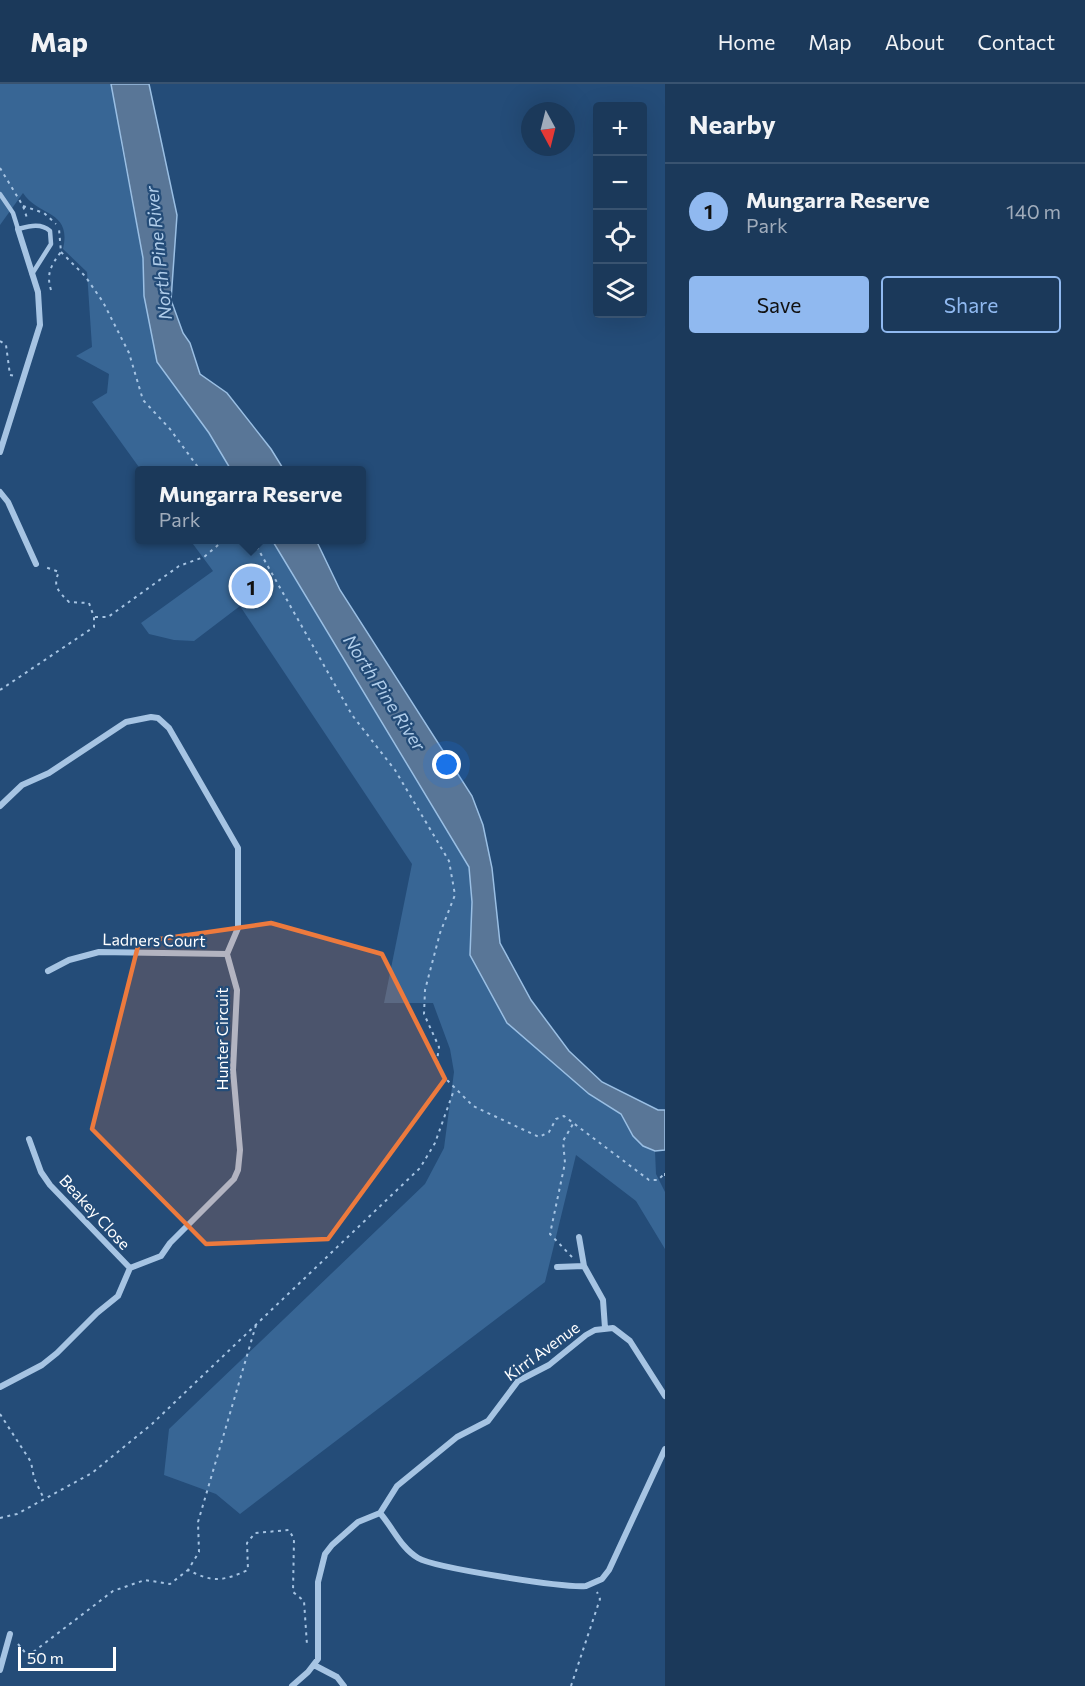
<!DOCTYPE html>
<meta charset="utf-8">
<style>
body{margin:0;font-family:Commissioner,sans-serif;background:#244060;color:#f1f3f6}
.controls{position:absolute;right:18px;top:18px;display:grid;overflow:hidden;border-radius:6px;box-shadow:0 6px 24px #0002}
.controls button{width:54px;height:54px;display:grid;place-items:center;padding:0;border:0;border-bottom:2px solid #395370;background:#1b395a;color:#f1f3f6;font:30px sans-serif}
.compass{position:absolute;left:521px;top:18px;width:54px;height:54px;border-radius:50%;background:#1b395a;box-shadow:0 6px 24px #0002;rotate:173deg}
.scale{position:absolute;left:18px;bottom:15px;width:98px;box-sizing:border-box;padding-left:6px;border:3px solid #fff;border-top:0;font-size:16px;line-height:21px;white-space:nowrap;color:#fff;-webkit-text-stroke:4px #244c78;paint-order:stroke}
.you{position:absolute;left:447px;top:681px;width:21px;height:21px;margin:-15px;border:4px solid #fff;border-radius:50%;background:#1a73e8;box-shadow:0 0 0 9px #1a73e833}
.badge{display:grid;place-items:center;width:39px;height:39px;border-radius:50%;background:#90b9f0;color:#111;font-size:20px;font-weight:700}
.pin{position:absolute;translate:-50% -50%;border:3px solid #fff;box-shadow:0 2px 6px #0006}
.popup{position:absolute;left:135px;top:382px;width:231px;height:78px;box-sizing:border-box;display:grid;place-content:center;border-radius:6px;background:#1b395a;filter:drop-shadow(0 2px 4px #0005);font-size:20px;white-space:nowrap;color:#a0acbb}
.popup b{font-size:22px;color:#f1f3f6}
.popup::after{content:'';position:absolute;left:50%;top:100%;margin-left:-12px;border:12px solid transparent;border-top-color:#1b395a}
.list{margin:0;padding:0;list-style:none}
h2{display:flex;justify-content:space-between;align-items:center;height:78px;margin:0;padding:0 24px;font-size:26px}
h2 small{font-size:20px;font-weight:400;color:#a0acbb}
.list li{display:grid;grid-template-columns:39px 1fr auto;gap:18px;align-items:center;box-sizing:border-box;height:96px;padding:0 24px;border-top:2px solid #395370}
.list b{display:block;font-size:22px;white-space:nowrap}
.list p{margin:0;font-size:20px;white-space:nowrap;color:#a0acbb}
.list em{font-size:20px;font-style:normal;color:#a0acbb}
.actions{display:flex;gap:12px;padding:18px 24px}
.actions a{flex:1;padding:14px 0;border:2px solid #90b9f0;border-radius:6px;text-align:center;font-size:21px;color:#90b9f0}
.actions .main{background:#90b9f0;color:#111}
.icon{flex:none;width:33px;height:33px;fill:none;stroke:currentColor;stroke-width:2;stroke-linecap:round;stroke-linejoin:round}
.map{position:relative;flex:none;width:665px;height:1602px;overflow:hidden}
header{display:flex;align-items:center;gap:36px;box-sizing:border-box;height:84px;padding:0 30px;background:#1b395a;border-bottom:2px solid #395370}
header strong{font-size:28px}
nav{display:flex;gap:33px;margin-inline-start:auto;font-size:21px}
main{display:flex}
aside{flex:1;background:#1b395a}
.map>svg:first-child{display:block}
</style>
<header>
<strong>Map</strong>
<nav><a>Home</a><a>Map</a><a>About</a><a>Contact</a></nav>
</header>
<main>
<div class="map">
<svg width="665" height="1602" viewBox="0 0 665 1602">
<rect width="100%" height="100%" fill="#244c78"/>
<path fill="#386695" d="M 0,0 L 113,0 L 121,60 L 143,174 L 144,212 L 209,349 L 231,386 L 141,386 L 92,318 L 107,309 L 109,290 L 76,272 L 92,263 L 87,188 L 63,165 C 72,126 39,133 23,109 L 0,141 Z
M 190,456 L 272,456 L 469,783 L 472,818 L 470,871 L 589,1010 L 621,1030 L 633,1052 L 643,1062 L 655,1067 L 656,1090 L 665,1108 L 665,1165 L 636,1117 L 576,1071 L 545,1198 L 240,1430 L 216,1410 L 164,1391 L 169,1345 L 425,1100 L 444,1064 L 454,988 L 450,965 L 433,919 L 384,919 L 412,780 L 240,522 L 194,557 L 174,556 L 149,550 L 141,539 L 213,487 Z"/>
<path fill="#597697" stroke="#9abfe4" stroke-width="1.5" d="M 111,0 L 149,0 L 177,131 L 171,216 L 183,249 L 190,259 L 200,290 L 227,309 L 271,365 L 284,386 L 231,386 L 209,349 L 157,278 L 144,212 L 143,174 Z
M 272,456 L 316,456 L 340,506 L 472,712 L 483,741 L 492,784 L 500,859 L 531,916 L 569,967 L 602,998 L 658,1026 L 665,1026 L 665,1066 L 655,1067 L 643,1062 L 633,1052 L 621,1030 L 589,1010 L 507,939 L 470,871 L 472,818 L 469,783 Z"/>
<g fill="none" stroke-linecap="round" stroke-linejoin="round">
<path stroke="#a6c4e3" stroke-width="2" stroke-dasharray="3 4.5" stroke-linecap="butt" d="M 0,84 L 23,122 L 27,134
M 23,122 L 44,129 L 56,140
M 61,168 L 85,192 L 103,218 L 129,269 L 143,316 L 170,345 L 200,386
M 51,206 C 46,190 51,181 61,168 L 59,145
M 0,257 L 6,261 L 10,291 L 15,292
M 253,456 L 352,631 L 395,686 L 449,777 L 455,811 L 440,849 L 425,906 L 424,930 L 439,963 L 437,977 L 443,992 L 473,1022 L 539,1053 L 549,1048 L 556,1035 L 564,1032 L 649,1096 L 658,1096 L 663,1091
M 95,533 L 108,533 L 179,482 L 204,473 L 224,456
M 0,606 L 94,543 L 94,533 L 89,519 L 69,518 C 59,508 52,502 59,488 L 45,483
M 665,1089 L 665,1095
M 572,1173 L 550,1150 L 565,1079 L 563,1057 L 573,1040
M 256,1241 L 198,1438 L 199,1468 L 188,1486 C 213,1499 223,1497 248,1486 L 247,1459 L 255,1449 L 289,1446 L 294,1455 L 293,1508 L 304,1517 L 307,1561
M 0,1330 L 31,1378 L 34,1394 L 44,1415
M 0,1434 L 17,1430 L 92,1389 L 152,1340 L 420,1084 L 435,1059 L 454,1006
M 18,1560 L 28,1572 L 113,1507 L 145,1496 L 170,1500 L 188,1486
M 571,1602 L 600,1515 L 597,1508"/>
<path stroke="#a6c4e3" stroke-width="4.5" d="M 0,110 L 13,129 L 18,145 C 30,142 41,139 50,147 L 51,160 L 32,190"/>
<path stroke="#a6c4e3" stroke-width="6" d="M 0,368 L 40,241 L 38,208 L 18,145
M 0,408 L 8,418 L 36,480
M 0,722 L 22,701 L 49,689 L 126,638 L 151,633 L 158,634 L 169,644 L 238,764 L 238,844 L 227,870 L 237,906 L 233,986 L 240,1066 L 238,1086 L 234,1095 L 170,1159 L 161,1172 L 130,1184 L 118,1212 L 97,1229 L 57,1269 L 42,1281 L 0,1303
M 48,887 L 69,876 L 99,868 L 227,870
M 29,1055 L 41,1088 L 50,1101 L 130,1184
M 584,1182 L 603,1216 L 605,1244
M 557,1183 L 584,1182 L 579,1153
M 380,1429 C 393,1444 401,1464 418,1474 C 435,1484 565,1504 586,1502 L 602,1495 L 609,1486 L 665,1365
M 314,1581 L 337,1593 L 344,1602
M 0,1586 L 10,1550
M 292,1602 L 308,1588 L 318,1575 L 318,1498 L 325,1470 L 332,1461 L 358,1438 L 380,1429 L 397,1402 L 457,1353 L 488,1337 L 518,1297 L 549,1281 L 586,1251 L 595,1246 L 613,1244 L 630,1257 L 665,1312"/>
</g>
<path fill="#ed7a3d" fill-opacity="0.2" stroke="#ed7a3d" stroke-width="4.5" stroke-linejoin="round" d="M 271,839 L 382,870 L 445,995 L 328,1155 L 206,1160 L 92,1045 L 139,858 Z"/>
<g text-anchor="middle" stroke-width="4.5" stroke-linejoin="round" paint-order="stroke">
<g font-size="16" fill="#fff" stroke="#244c78">
<text transform="translate(154 856) rotate(1)" y="6">Ladners Court</text>
<text transform="translate(222 955) rotate(-90)" y="6">Hunter Circuit</text>
<text transform="translate(95 1128) rotate(47)" y="6">Beakey Close</text>
<text transform="translate(542 1267) rotate(-36)" y="6">Kirri Avenue</text>
</g>
<g font-size="18" font-style="italic" fill="#b1ceeb" stroke="#244c78">
<text transform="translate(159 169) rotate(-96)" y="6">North Pine River</text>
<text transform="translate(384 609) rotate(57)" y="6">North Pine River</text>
</g>
</g>
</svg>
<div class="controls">
<button>+</button>
<button>−</button>
<button><svg class="icon" aria-label="locate" viewBox="0 0 24 24"><circle cx="12" cy="12" r="6"/><path d="M12 2v4M12 18v4M2 12h4M18 12h4"/></svg></button>
<button><svg class="icon" aria-label="layers" viewBox="0 0 24 24"><path d="M12 4l9 5-9 5-9-5zM3 14l9 5 9-5"/></svg></button>
</div>
<svg class="compass" viewBox="-18 -18 36 36"><path d="M0-13l5 13h-10z" fill="#e53935"/><path d="M0 13l5-13h-10z" fill="#a0acbb"/></svg>
<div class="scale">50 m</div>
<div class="you"></div>
<div class="pin badge" style="left:251px;top:502px">1</div>
<div class="popup"><b>Mungarra Reserve</b>Park</div>
</div>
<aside>
<h2>Nearby<small></small></h2>
<ul class="list">
<li><span class="badge">1</span><div><b>Mungarra Reserve</b><p>Park</p></div><em>140 m</em></li>
</ul>
<div class="actions"><a class="main">Save</a><a>Share</a></div>
</aside>
</main>
